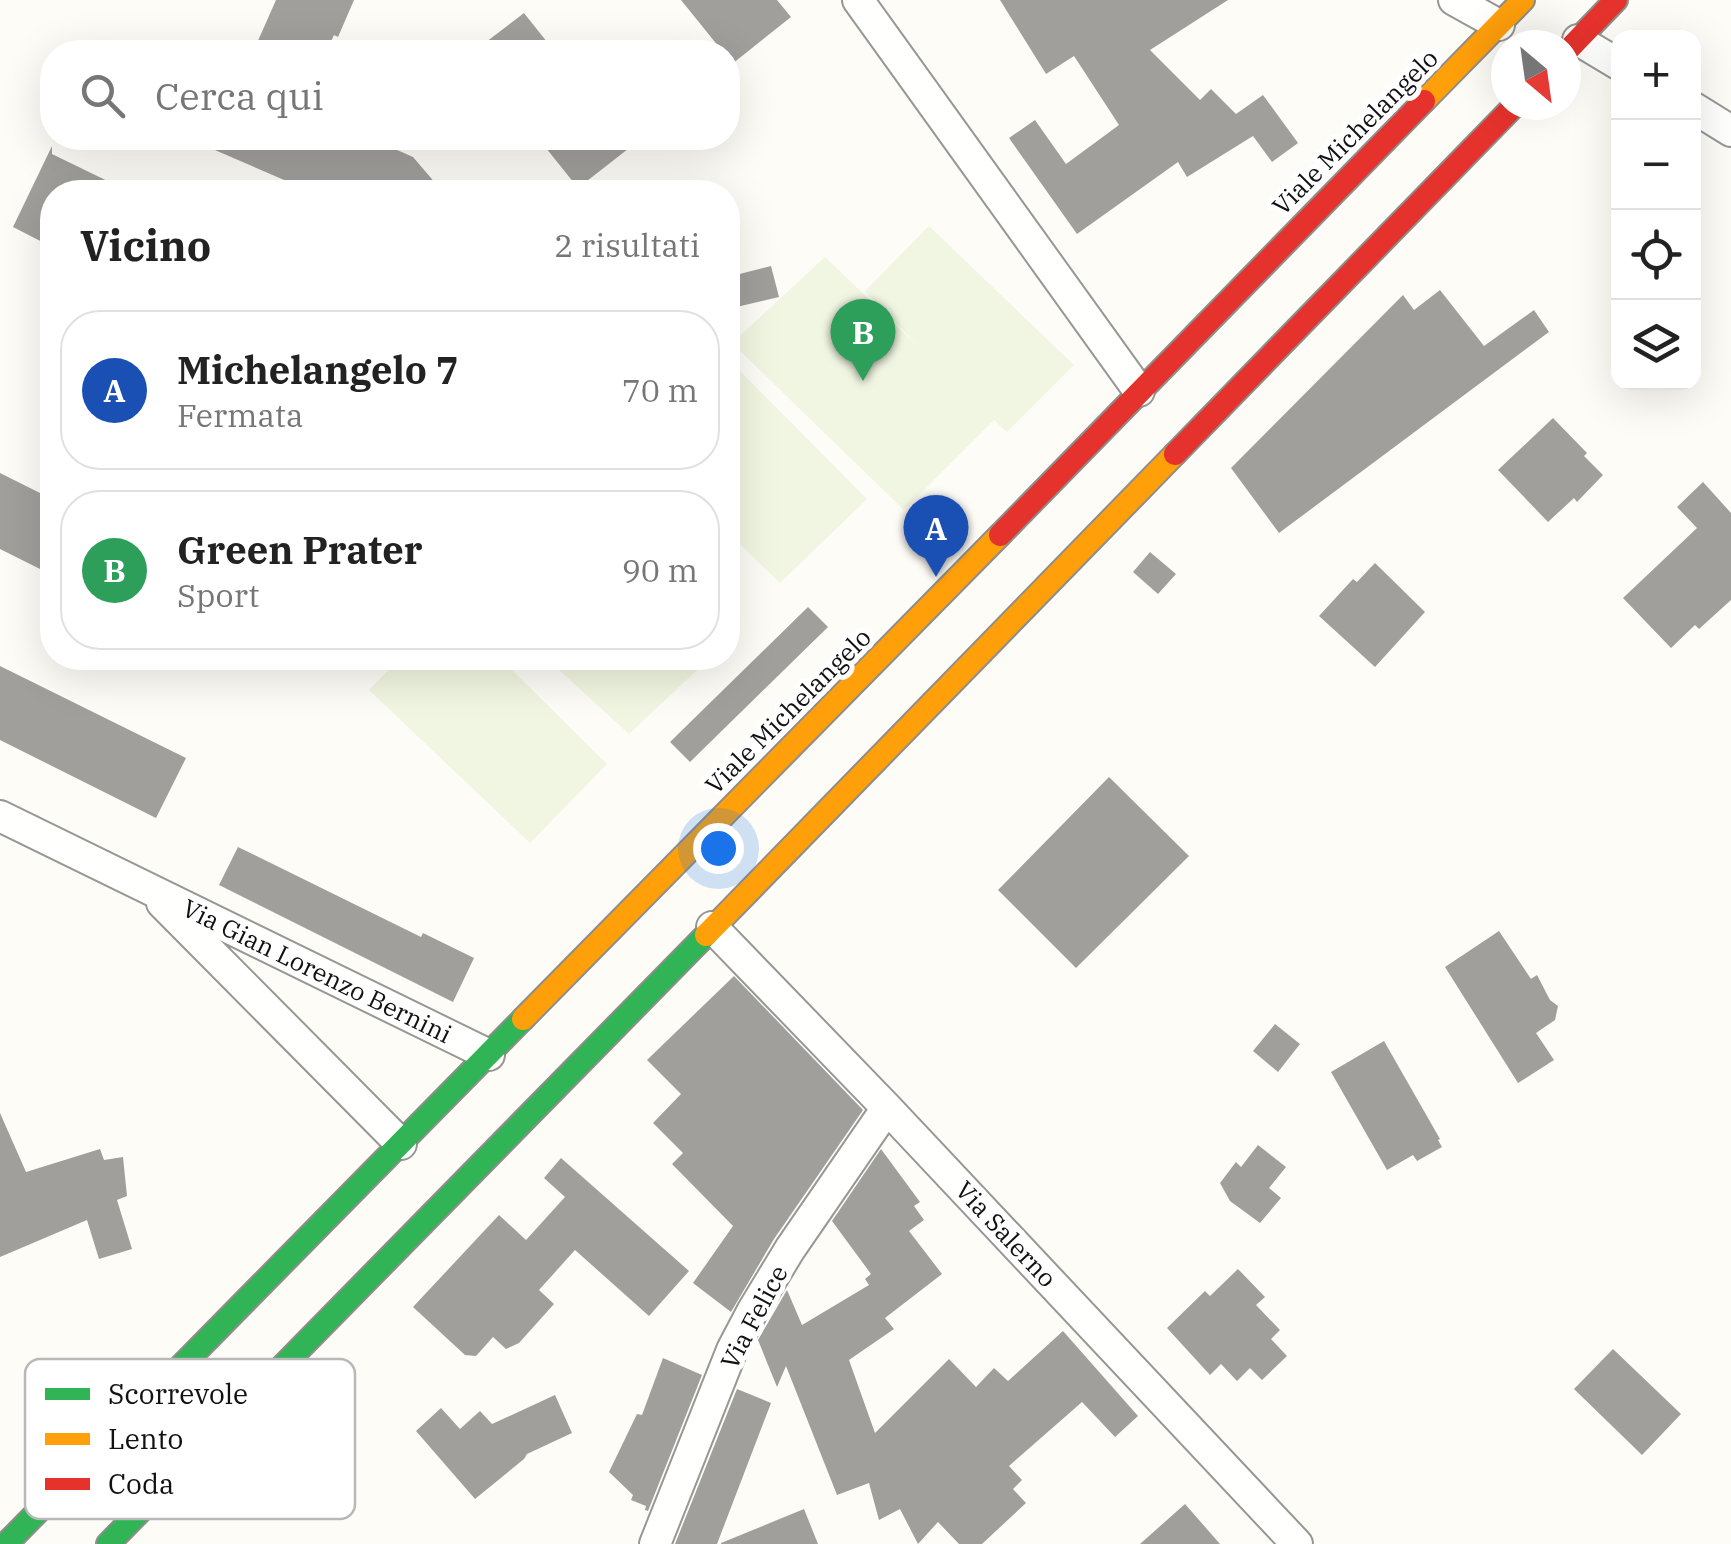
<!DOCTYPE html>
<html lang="it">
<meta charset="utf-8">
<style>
body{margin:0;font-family:"IBM Plex Serif",serif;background:#f6f6f6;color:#222}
.controls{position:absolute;right:30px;top:30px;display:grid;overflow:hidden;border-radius:20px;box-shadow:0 10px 40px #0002}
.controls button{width:90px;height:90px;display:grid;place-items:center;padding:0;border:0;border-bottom:2px solid #e0e0e0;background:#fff;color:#222;font:50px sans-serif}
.compass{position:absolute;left:1491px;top:30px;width:90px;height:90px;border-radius:50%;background:#fff;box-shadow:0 10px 40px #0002;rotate:151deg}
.you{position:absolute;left:718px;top:848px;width:35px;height:35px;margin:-25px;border:8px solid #fff;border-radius:50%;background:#1a73e8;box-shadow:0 0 0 15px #1a73e833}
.badge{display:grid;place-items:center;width:65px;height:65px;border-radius:50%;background:#0f766e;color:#fff;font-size:32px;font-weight:700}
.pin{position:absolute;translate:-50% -82px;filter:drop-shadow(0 2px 5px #0008)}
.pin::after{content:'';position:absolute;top:52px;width:35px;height:30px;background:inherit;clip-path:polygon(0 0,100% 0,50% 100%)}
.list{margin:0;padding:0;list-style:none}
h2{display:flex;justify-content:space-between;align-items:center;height:130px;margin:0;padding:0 40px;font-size:42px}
h2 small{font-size:32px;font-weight:400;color:#767676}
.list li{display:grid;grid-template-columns:65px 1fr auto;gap:30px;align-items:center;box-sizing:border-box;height:160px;margin:0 20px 20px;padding:0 20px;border:2px solid #e0e0e0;border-radius:40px}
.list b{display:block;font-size:38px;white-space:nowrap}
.list p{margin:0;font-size:32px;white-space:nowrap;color:#767676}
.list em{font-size:32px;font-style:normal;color:#767676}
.icon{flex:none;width:55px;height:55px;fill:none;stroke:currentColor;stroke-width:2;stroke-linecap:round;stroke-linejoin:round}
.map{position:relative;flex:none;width:1731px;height:1544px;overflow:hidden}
.search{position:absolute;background:#fff;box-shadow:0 10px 40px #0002;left:40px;top:40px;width:700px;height:110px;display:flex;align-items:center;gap:25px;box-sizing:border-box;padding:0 35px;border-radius:40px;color:#767676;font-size:38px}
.panel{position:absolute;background:#fff;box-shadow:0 10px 40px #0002;left:40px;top:180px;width:700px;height:490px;border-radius:40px}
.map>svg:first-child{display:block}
</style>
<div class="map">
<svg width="1731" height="1544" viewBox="0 0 1731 1544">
<rect width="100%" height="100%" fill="#fdfcf7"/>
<path fill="#f0f6e1" d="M 929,226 L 1074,365 L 1007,432 L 994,420 L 904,510 L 732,343 L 825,257 L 921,349 L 865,291 Z
M 728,359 L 867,499 L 780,583 L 728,533 Z
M 400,658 L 500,658 L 607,764 L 530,843 L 369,690 Z
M 546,658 L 710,658 L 629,734 Z"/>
<path fill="#a19f9c" d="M 276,0 L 354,0 L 338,37 L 334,35 L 326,52 L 253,52 Z
M 681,0 L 777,0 L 791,17 L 732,64 L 728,58 L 728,52 L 723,52 Z
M 1000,0 L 1228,0 L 1150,50 L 1200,100 L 1211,89 L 1236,114 L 1263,95 L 1298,143 L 1272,162 L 1253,136 L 1187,177 L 1178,162 L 1077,234 L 1009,138 L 1035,120 L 1066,164 L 1119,125 L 1074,56 L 1046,74 Z
M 524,13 L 555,52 L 473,52 Z
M 187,138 L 370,138 L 413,157 L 443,192 L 312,192 Z
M 538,138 L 642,138 L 578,188 Z
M 52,146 L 52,154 L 130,192 L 52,192 L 52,247 L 13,227 Z
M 771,266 L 779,297 L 728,309 L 728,277 Z
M 1440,290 L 1484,346 L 1534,310 L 1549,332 L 1279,533 L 1231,468 L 1403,295 L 1414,310 Z
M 1553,418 L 1587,453 L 1584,456 L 1603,475 L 1577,502 L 1574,498 L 1548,522 L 1498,470 Z
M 0,473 L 52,499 L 52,575 L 0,549 Z
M 1703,482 L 1731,513 L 1731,600 L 1699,629 L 1695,625 L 1671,648 L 1623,598 L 1697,528 L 1677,507 Z
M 1150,552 L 1176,574 L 1158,594 L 1133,572 Z
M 1375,563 L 1425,612 L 1375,667 L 1319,616 L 1353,579 L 1357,582 Z
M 808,607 L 828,627 L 690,762 L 670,742 Z
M 0,666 L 186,758 L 156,818 L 0,740 Z
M 1109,777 L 1189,856 L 1076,968 L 998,890 Z
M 238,847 L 421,937 L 423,933 L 474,958 L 453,1002 L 219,885 Z
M 1499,931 L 1531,979 L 1537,975 L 1550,1000 L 1558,1006 L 1555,1020 L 1536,1033 L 1554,1060 L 1518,1083 L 1445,967 Z
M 734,976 L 863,1110 L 774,1239 L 731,1312 L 693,1283 L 733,1226 L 672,1164 L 683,1153 L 653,1123 L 681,1094 L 647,1060 Z
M 1275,1024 L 1300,1044 L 1278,1072 L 1253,1051 Z
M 1384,1041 L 1440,1139 L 1438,1140 L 1442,1147 L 1417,1161 L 1413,1155 L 1387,1170 L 1331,1072 Z
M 0,1113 L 26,1172 L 100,1149 L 104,1160 L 123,1157 L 127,1196 L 117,1200 L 132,1249 L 99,1259 L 87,1220 L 0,1257 Z
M 1258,1145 L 1286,1167 L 1269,1188 L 1281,1198 L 1260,1223 L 1230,1201 L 1220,1183 L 1236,1162 L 1241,1167 Z
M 881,1149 L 920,1202 L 914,1206 L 924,1220 L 909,1231 L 942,1274 L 885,1318 L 894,1329 L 849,1360 L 875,1433 L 949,1359 L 976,1387 L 994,1368 L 1008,1381 L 1063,1331 L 1138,1416 L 1115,1437 L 1082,1402 L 1009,1466 L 1022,1480 L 1013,1489 L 1026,1503 L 982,1544 L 959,1544 L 938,1522 L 918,1544 L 900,1509 L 879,1520 L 869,1483 L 837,1495 L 786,1366 L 777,1387 L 758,1340 L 787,1290 L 802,1325 L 869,1285 L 865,1279 L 871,1274 L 832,1221 Z
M 561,1158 L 689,1271 L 649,1316 L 575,1250 L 539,1290 L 554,1304 L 519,1343 L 506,1349 L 493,1337 L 476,1356 L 465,1355 L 413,1307 L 499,1215 L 526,1240 L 565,1197 L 544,1178 Z
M 1238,1269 L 1265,1297 L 1256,1305 L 1280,1330 L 1271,1339 L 1287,1356 L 1262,1380 L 1250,1368 L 1237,1381 L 1221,1364 L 1210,1375 L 1167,1328 L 1205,1291 L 1210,1296 Z
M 1613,1349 L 1681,1414 L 1642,1455 L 1574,1389 Z
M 663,1358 L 702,1375 L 648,1511 L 645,1510 L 646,1506 L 631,1500 L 633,1495 L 609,1472 L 637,1414 L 642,1415 Z
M 737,1389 L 771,1403 L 717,1544 L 675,1544 Z
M 555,1395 L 572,1433 L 527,1454 L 524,1459 L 475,1499 L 416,1431 L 441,1408 L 460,1429 L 480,1411 L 492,1424 Z
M 1185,1504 L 1220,1544 L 1140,1544 Z
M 804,1509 L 818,1544 L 721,1544 L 721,1543 Z"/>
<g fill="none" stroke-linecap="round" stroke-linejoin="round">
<defs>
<path id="street" d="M 858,0 L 1139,391
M 1454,0 L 1499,25
M 1578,40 L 1618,64
M 1694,108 L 1731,131
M 0,816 L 489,1055
M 162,903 L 401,1144
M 712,927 L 887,1108 L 1297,1544
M 655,1544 L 732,1350 L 753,1310 L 790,1249 L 887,1108"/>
<path id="fast" d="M 6,1544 L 523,1019
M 108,1544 L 706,935"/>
<path id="slow" d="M 1424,101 L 1523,0
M 706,935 L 1175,454
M 523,1019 L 1000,535"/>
<path id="jam" d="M 1566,52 L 1616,0
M 1175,454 L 1515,105
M 1000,535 L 1424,101"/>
</defs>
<use href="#street" stroke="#979795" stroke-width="34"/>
<use href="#fast" stroke="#8e8d8b" stroke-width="26"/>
<use href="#slow" stroke="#8e8d8b" stroke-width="26"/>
<use href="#jam" stroke="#8e8d8b" stroke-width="26"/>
<use href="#street" stroke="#fffffe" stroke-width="30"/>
<use href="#fast" stroke="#30b455" stroke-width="22"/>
<use href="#slow" stroke="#ff9f0a" stroke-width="22"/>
<use href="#jam" stroke="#e5322d" stroke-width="22"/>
</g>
<g text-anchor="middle" stroke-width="10" stroke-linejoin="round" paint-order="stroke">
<g font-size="25" fill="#111" stroke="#fff">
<text transform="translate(1355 132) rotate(-45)" y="9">Viale Michelangelo</text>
<text transform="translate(788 711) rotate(-45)" y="9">Viale Michelangelo</text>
<text transform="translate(317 971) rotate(26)" y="9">Via Gian Lorenzo Bernini</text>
<text transform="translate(1006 1234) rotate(47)" y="9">Via Salerno</text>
<text transform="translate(754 1317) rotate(-62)" y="9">Via Felice</text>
</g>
</g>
<rect x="25" y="1359" width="330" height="160" rx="15" fill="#fff" stroke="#b8b8b8" stroke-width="2.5"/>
<rect x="45" y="1388" width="45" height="12" fill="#30b455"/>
<rect x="45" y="1433" width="45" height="12" fill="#ff9f0a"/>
<rect x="45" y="1478" width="45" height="12" fill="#e5322d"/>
<g font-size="28" fill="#111">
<text x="108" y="1404">Scorrevole</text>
<text x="108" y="1449">Lento</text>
<text x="108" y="1494">Coda</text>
</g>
</svg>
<div class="controls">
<button>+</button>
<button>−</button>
<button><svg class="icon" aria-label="locate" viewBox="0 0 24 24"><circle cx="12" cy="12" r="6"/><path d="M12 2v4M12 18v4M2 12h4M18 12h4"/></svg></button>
<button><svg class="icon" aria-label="layers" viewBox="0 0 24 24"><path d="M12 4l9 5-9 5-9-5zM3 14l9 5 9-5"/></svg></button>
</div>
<svg class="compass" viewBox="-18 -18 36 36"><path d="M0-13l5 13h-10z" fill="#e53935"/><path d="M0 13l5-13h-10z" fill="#767676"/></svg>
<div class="you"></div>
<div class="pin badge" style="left:936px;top:577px;background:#1a4fb4">A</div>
<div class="pin badge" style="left:863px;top:381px;background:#2e9e5b">B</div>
<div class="search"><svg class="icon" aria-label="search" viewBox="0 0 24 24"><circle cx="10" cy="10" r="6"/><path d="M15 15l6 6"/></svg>Cerca qui</div>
<section class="panel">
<h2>Vicino<small>2 risultati</small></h2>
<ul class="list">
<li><span class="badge" style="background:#1a4fb4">A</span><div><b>Michelangelo 7</b><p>Fermata</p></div><em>70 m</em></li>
<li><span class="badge" style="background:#2e9e5b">B</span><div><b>Green Prater</b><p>Sport</p></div><em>90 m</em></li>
</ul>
</section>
</div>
